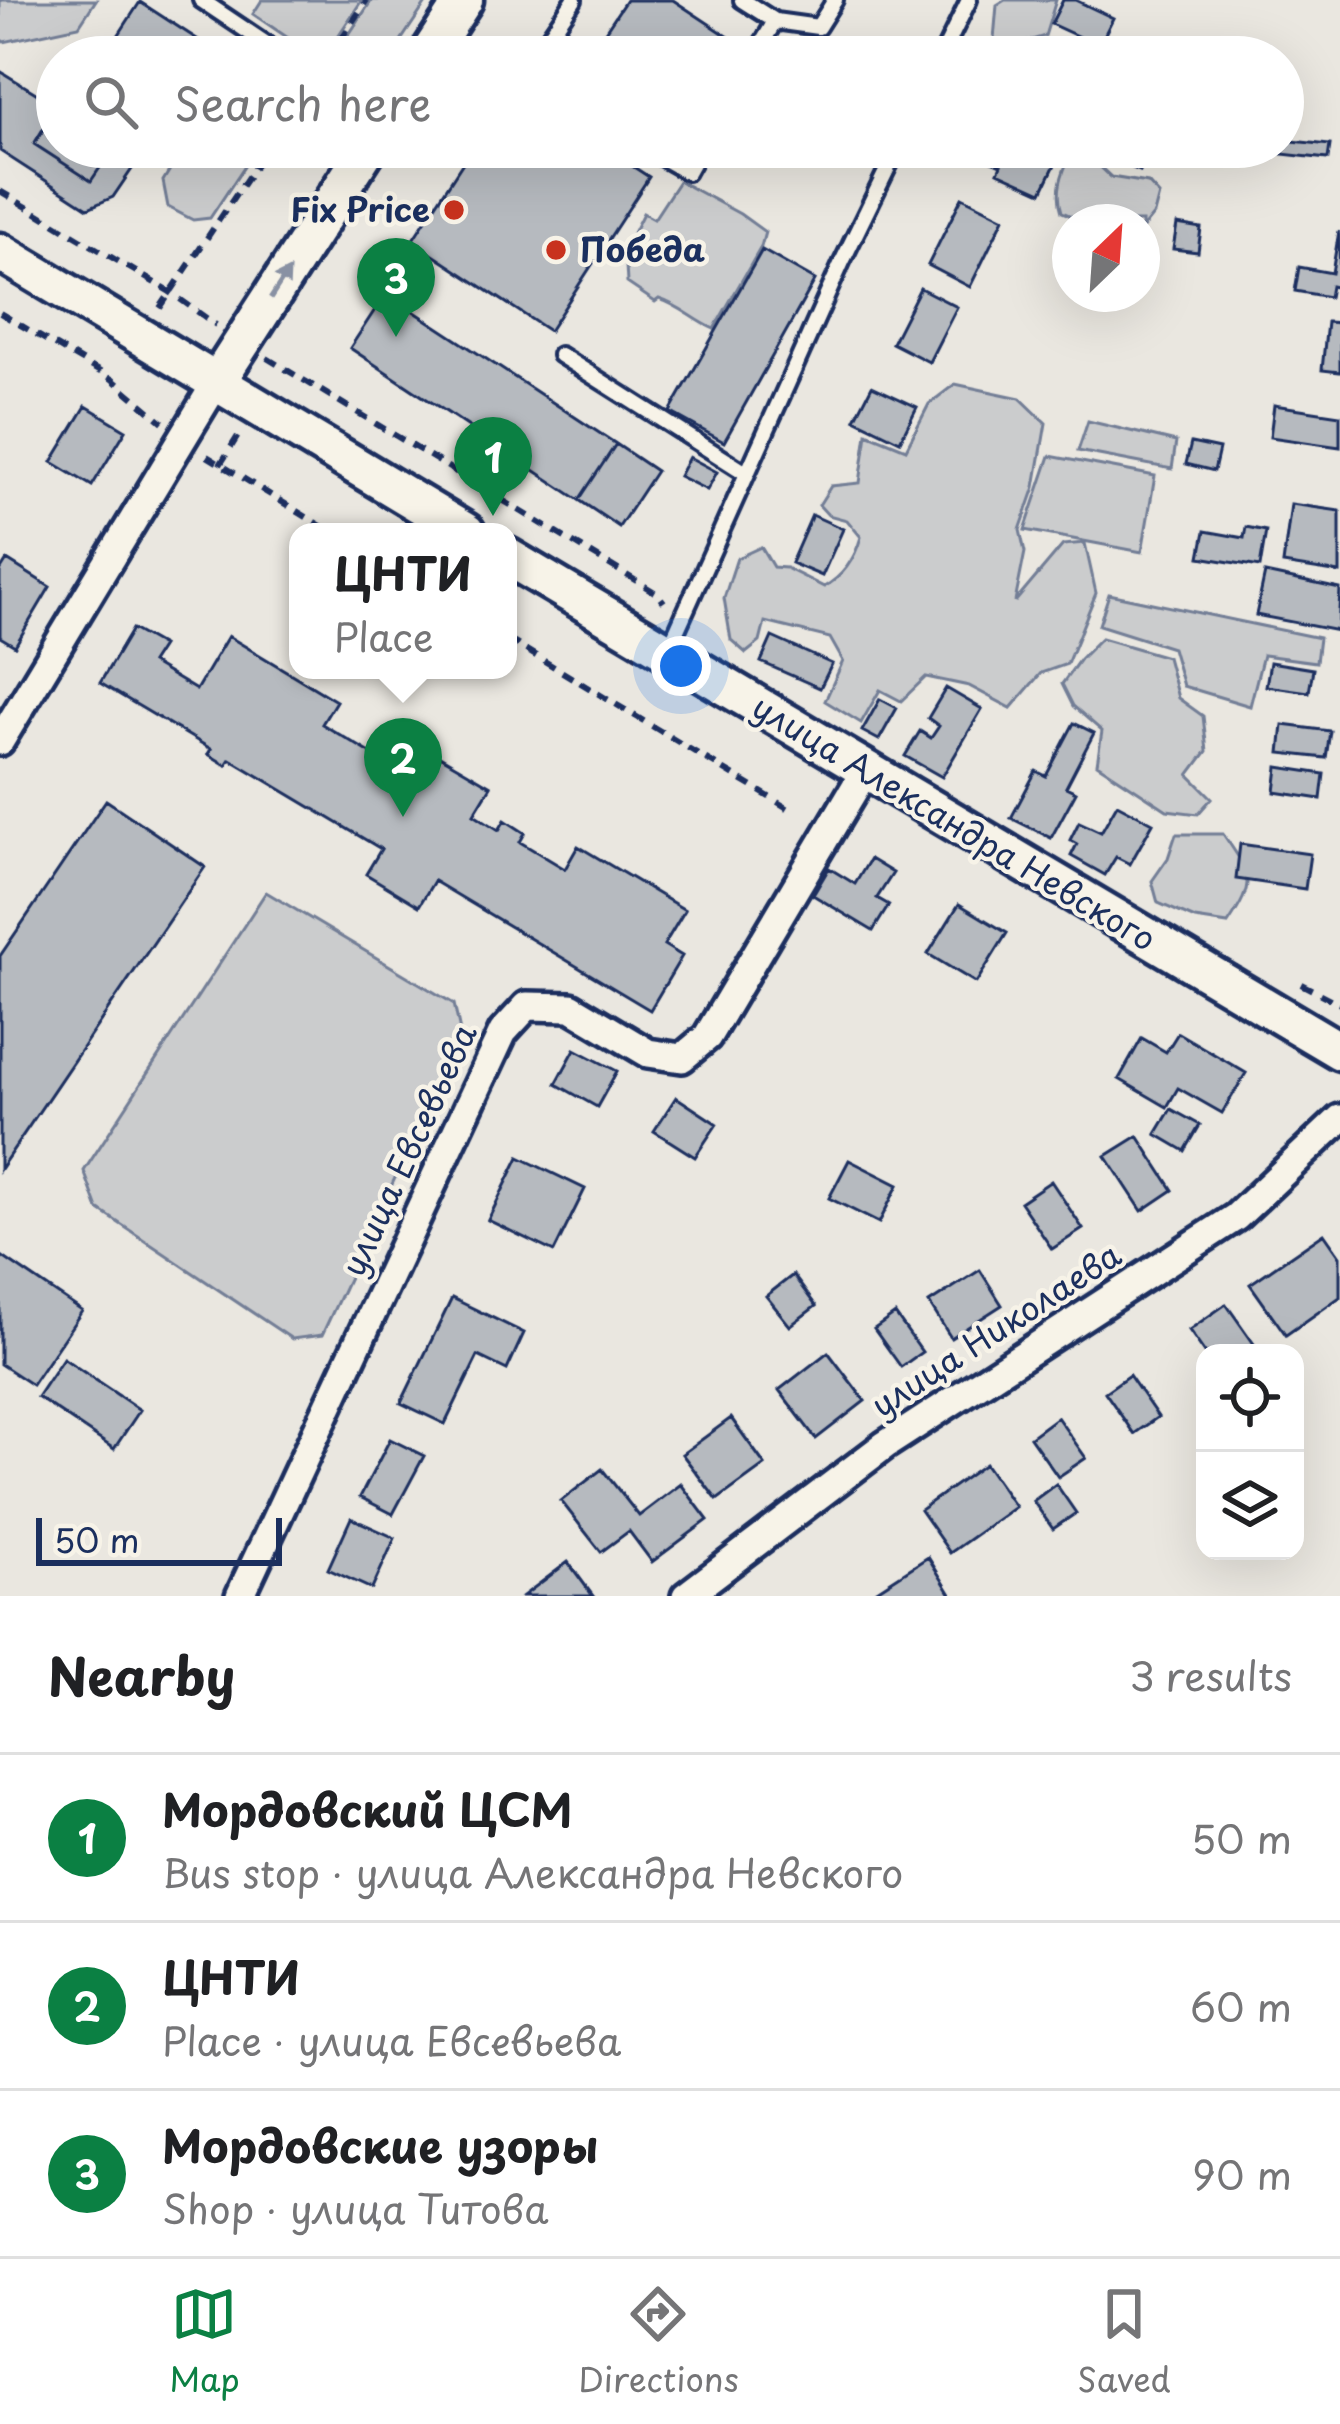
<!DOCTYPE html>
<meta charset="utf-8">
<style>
body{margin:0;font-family:"Playpen Sans",sans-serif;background:#f6f6f6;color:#202124}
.controls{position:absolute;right:36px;bottom:36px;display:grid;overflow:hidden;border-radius:24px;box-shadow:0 12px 48px #0002}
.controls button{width:108px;height:108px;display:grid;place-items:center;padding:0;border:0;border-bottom:3px solid #e0e0e0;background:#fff;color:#202124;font:60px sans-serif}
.compass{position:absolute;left:1052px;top:204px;width:108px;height:108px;border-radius:50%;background:#fff;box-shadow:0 12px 48px #0002;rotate:25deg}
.scale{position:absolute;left:36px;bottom:30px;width:246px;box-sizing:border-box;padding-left:12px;border:6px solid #1b2f5e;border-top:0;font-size:33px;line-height:42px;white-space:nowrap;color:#1b2f5e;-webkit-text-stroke:9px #f7f3e8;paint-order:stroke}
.you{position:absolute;left:681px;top:666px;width:42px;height:42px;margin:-30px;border:9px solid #fff;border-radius:50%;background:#1a73e8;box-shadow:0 0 0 18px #1a73e833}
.badge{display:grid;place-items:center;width:78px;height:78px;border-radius:50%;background:#0b8043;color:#fff;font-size:39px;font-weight:700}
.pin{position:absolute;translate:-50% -99px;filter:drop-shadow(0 3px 6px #0008)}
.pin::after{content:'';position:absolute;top:63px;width:42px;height:36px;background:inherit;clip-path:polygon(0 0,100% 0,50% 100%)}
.popup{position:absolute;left:289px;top:523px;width:228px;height:156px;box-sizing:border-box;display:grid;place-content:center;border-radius:24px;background:#fff;filter:drop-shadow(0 3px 9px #0005);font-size:39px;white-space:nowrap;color:#757577}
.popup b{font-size:45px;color:#202124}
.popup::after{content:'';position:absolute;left:50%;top:100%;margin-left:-24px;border:24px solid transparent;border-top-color:#fff}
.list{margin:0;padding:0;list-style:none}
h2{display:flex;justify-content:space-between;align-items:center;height:156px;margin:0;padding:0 48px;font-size:51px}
h2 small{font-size:39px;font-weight:400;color:#757577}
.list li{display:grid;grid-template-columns:78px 1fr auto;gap:36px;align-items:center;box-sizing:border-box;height:168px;padding:0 48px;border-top:3px solid #e0e0e0}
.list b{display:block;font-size:45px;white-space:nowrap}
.list p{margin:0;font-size:39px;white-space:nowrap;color:#757577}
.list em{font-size:39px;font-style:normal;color:#757577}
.icon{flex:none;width:66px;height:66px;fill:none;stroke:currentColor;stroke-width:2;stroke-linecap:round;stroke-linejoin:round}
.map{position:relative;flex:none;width:1340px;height:1596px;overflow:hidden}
.search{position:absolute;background:#fff;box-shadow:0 12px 48px #0002;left:36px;right:36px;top:36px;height:132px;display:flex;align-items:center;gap:30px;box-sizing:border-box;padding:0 42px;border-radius:66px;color:#757577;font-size:45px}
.sheet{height:660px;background:#fff}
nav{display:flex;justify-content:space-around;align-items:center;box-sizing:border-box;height:168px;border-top:3px solid #e0e0e0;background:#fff;font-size:33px;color:#757577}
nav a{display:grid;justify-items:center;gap:6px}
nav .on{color:#0b8043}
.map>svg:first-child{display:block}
</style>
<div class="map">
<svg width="1340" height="1596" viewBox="0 0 1340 1596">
<rect width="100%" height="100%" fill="#eae7e0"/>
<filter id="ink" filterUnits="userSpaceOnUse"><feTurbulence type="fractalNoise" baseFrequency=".00833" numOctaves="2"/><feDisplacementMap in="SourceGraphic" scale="24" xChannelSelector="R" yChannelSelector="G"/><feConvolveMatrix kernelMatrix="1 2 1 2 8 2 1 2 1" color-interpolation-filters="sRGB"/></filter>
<g filter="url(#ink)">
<path fill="#cbcccd" stroke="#737e96" stroke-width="3" d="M 0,0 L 96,0 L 79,26 L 4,42 L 0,39 Z
M 262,0 L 362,0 L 324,57 L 316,57 L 253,14 Z
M 372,0 L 428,0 L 390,57 L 334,57 Z
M 1005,0 L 1056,0 L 1045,36 L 1025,42 L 1025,57 L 984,57 L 993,51 L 997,5 Z
M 184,147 L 257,147 L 210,218 L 193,220 L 168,207 L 163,181 Z
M 1071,153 L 1093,160 L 1111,177 L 1148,183 L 1159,195 L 1154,214 L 1142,229 L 1142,222 L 1085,222 L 1062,212 C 1055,191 1062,173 1071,153 Z
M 679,181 L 740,214 L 765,232 L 761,247 L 714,329 C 694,320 679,305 659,299 L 655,302 L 627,283 L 626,265 L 640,256 L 633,233 L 643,213 L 654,219 Z
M 955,384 L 1020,398 L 1046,423 L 1035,487 L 1020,530 L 1025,552 L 1015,602 L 1063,545 L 1085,543 L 1096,593 L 1067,664 L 1041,673 L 1011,708 L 969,686 L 926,677 L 901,701 L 880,690 L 861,723 L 825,701 L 843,661 L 830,638 L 765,622 L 760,642 L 746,653 L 731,640 L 724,598 L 737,558 L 761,547 L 773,567 L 786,568 L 824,587 C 844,576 855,558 861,537 L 847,520 L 828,515 L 819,505 L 831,486 L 860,483 L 867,433 L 906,449 L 929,404 Z
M 1088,421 L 1176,442 L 1172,469 L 1078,451 Z
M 1050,456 L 1155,476 L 1142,552 L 1025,530 Z
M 1109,594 L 1319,638 L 1316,662 L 1263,655 L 1250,706 L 1183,686 L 1172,648 L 1099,625 Z
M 1101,638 L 1167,657 L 1178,698 L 1203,716 L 1207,751 L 1189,775 L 1212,798 L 1198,814 L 1167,810 L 1097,764 L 1102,731 L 1073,706 L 1062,684 L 1080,659 Z
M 1176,834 L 1223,834 C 1251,875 1257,881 1228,924 L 1195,919 L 1158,903 L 1152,881 L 1168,858 Z
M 266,892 L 454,1004 L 461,1036 L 322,1335 L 292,1339 L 98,1209 L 84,1171 Z"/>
<path fill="#b6babf" stroke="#1b2f5e" stroke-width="3" d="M 626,0 L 673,0 L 732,39 L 721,57 L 588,57 Z
M 1063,0 L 1075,0 L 1113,18 L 1099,46 L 1051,24 Z
M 140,2 L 203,43 L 193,57 L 117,57 L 125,44 L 116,39 Z
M 0,71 L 57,106 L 34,144 L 91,181 L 114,147 L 147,147 L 113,197 L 88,208 L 0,151 Z
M 57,110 L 57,147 L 114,147 L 91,181 L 34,144 Z
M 1283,140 L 1330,145 L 1328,159 L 1282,154 Z
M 473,147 L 603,147 L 649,177 L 549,331 L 412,241 Z
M 994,147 L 1048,147 L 1060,154 L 1042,192 L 998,172 L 1001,165 L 989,160 Z
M 1144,147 L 1149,149 L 1140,171 L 1083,148 Z
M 962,197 L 1004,218 L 970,287 L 928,265 Z
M 1177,224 L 1201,228 L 1198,252 L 1173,249 Z
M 1339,231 L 1340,288 L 1331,286 L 1329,297 L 1295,291 L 1299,267 L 1332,273 Z
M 762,250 L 815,280 L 724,442 L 670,412 Z
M 920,288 L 957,307 L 929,362 L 892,343 Z
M 386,293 L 616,444 L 579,500 L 350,348 Z
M 1327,322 L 1340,323 L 1340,372 L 1322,370 Z
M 872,386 L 917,407 L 900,441 L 855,419 Z
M 1274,405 L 1340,415 L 1340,447 L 1270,437 Z
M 86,406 L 126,430 L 92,486 L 52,462 Z
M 1191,443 L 1219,449 L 1214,471 L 1186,464 Z
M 616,444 L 656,471 L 619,527 L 579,500 Z
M 689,457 L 717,472 L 707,490 L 679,476 Z
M 1291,504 L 1340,511 L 1340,573 L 1283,564 Z
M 812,515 L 843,529 L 822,576 L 791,563 Z
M 1246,527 L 1266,531 L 1260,567 L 1200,557 L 1205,531 L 1244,538 Z
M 7,560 L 50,587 L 15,646 L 0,637 L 0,571 Z
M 1265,573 L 1340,589 L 1338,631 L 1256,615 Z
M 132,629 L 162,646 L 151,663 L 196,690 L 228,636 L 336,701 L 322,724 L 372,754 L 377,745 L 398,757 L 392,766 L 421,783 L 438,755 L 491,786 L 474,814 L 499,830 L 505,820 L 525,833 L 520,842 L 565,869 L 578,846 L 685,910 L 664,945 L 682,956 L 650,1010 L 434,881 L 419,906 L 366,874 L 381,849 L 230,759 L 226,765 L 208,754 L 211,749 L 100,683 Z
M 772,637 L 832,664 L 820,688 L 761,662 Z
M 1270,662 L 1313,669 L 1309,692 L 1266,686 Z
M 946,688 L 982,709 L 942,777 L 905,756 L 920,731 L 931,738 L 939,726 L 928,718 Z
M 880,699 L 897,708 L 879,740 L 862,731 Z
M 1074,723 L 1094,733 L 1066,787 L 1076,792 L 1051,838 L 1011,818 L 1036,771 L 1046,776 Z
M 1283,725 L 1330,731 L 1326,758 L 1280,753 Z
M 1278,767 L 1324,774 L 1321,799 L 1275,792 Z
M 106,800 L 205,867 L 0,1169 L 0,956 Z
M 1117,804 L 1153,823 L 1130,864 L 1116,857 L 1105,875 L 1071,856 L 1077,844 L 1070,840 L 1079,822 L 1101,832 Z
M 1240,844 L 1310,854 L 1305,889 L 1236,879 Z
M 870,859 L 893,873 L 877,898 L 889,905 L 873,931 L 813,895 L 829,868 L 855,884 Z
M 959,904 L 1007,933 L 976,983 L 928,954 Z
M 1178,1033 L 1246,1073 L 1222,1113 L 1178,1088 L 1167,1107 L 1119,1079 L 1142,1038 L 1166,1052 Z
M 575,1049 L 617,1071 L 597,1107 L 556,1084 Z
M 676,1097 L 717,1124 L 695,1157 L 654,1131 Z
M 1171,1109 L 1200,1125 L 1185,1151 L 1156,1134 Z
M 1138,1136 L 1173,1190 L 1142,1211 L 1106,1156 Z
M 519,1157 L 585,1189 L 554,1252 L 488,1220 Z
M 849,1160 L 898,1185 L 879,1223 L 829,1198 Z
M 1051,1181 L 1083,1229 L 1052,1249 L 1020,1202 Z
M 1324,1233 L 1340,1256 L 1340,1297 L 1286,1335 L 1250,1284 Z
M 0,1255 L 82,1311 L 32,1385 L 0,1364 Z
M 980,1270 L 1002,1305 L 951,1338 L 929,1303 Z
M 793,1275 L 816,1306 L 790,1326 L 766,1296 Z
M 452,1298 L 524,1333 L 507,1370 L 478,1356 L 445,1424 L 401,1403 Z
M 1226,1304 L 1259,1351 L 1256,1353 L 1205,1353 L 1189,1330 Z
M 895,1314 L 922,1352 L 901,1367 L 874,1329 Z
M 828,1352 L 865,1401 L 816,1439 L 779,1390 Z
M 63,1358 L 140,1410 L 114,1449 L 37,1397 Z
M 1129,1375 L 1158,1417 L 1134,1434 L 1105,1392 Z
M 1057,1417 L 1086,1458 L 1058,1477 L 1030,1437 Z
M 731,1418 L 765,1465 L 717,1500 L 682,1454 Z
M 390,1439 L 424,1456 L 393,1514 L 360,1497 Z
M 985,1464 L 1015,1507 L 950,1553 L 920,1510 Z
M 602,1469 L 639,1516 L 681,1484 L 708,1520 L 652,1562 L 629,1531 L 601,1552 L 561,1501 Z
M 1056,1484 L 1076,1513 L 1053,1529 L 1033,1501 Z
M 351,1518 L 395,1538 L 372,1589 L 328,1569 Z
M 928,1557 L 952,1596 L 881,1596 L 877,1590 Z
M 568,1562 L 593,1596 L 523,1596 Z"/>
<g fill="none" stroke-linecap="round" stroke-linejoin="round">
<defs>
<path id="service" d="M 201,0 L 286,57
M 742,0 L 775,21
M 445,38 L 482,57
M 535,57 L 574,0
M 754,57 L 775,21 L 818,27 L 835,0
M 941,57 L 969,0
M 643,147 L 687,172 L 701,147
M 560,355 L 746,473
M 668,650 L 842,262 L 898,147"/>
<path id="minor" d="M 0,741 L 216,383
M 240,1596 L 503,1032 L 527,1006 L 571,1007 L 648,1053 L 682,1058 L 707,1037 L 865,771
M 686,1596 L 885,1445 L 1236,1217 L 1340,1119"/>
<path id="secondary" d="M 427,57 L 464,0
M 0,252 L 466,532
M 216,383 L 368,147
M 508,557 L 1340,1051"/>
</defs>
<use href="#service" stroke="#1b2f5e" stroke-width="22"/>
<use href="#minor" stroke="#1b2f5e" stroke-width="36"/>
<use href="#secondary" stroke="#1b2f5e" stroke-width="45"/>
<path stroke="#1b2f5e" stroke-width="6" stroke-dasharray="12 9" stroke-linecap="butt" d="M 329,57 L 367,0
M 0,191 L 170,292 L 216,325
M 160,308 L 268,147
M 0,313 L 112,379 L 163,422
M 267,358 L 658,594 L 664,602
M 207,456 L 331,532
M 220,465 L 238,436
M 508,639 L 789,809
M 1301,984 L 1340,1004"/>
<use href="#service" stroke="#f7f3e8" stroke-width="14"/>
<use href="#minor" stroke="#f7f3e8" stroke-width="27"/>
<use href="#secondary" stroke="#f7f3e8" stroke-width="36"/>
</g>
<defs><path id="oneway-solid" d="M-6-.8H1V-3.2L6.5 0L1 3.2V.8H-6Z" transform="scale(3)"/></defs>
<use fill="#8991a3" href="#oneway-solid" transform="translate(280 284) rotate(-57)"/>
</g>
<g fill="#c8321e" stroke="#f7f3e8" stroke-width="4.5">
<circle cx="454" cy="210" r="12"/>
<circle cx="556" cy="250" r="12"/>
</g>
<g text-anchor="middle" stroke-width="9" stroke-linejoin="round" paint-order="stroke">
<g font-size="33" font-weight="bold" fill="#1b2f5e" stroke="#f7f3e8" text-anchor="end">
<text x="430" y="222">Fix Price</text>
<text x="580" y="262" text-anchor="start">Победа</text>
</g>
<g font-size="33" fill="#1b2f5e" stroke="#f7f3e8">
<text transform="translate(954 823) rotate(31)" y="12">улица Александра Невского</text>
<text transform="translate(409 1150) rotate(-65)" y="12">улица Евсевьева</text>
<text transform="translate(996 1330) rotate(-33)" y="12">улица Николаева</text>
</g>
</g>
</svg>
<div class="controls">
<button><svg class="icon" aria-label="locate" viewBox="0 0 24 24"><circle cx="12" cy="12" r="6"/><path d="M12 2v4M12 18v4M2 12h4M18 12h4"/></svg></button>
<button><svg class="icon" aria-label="layers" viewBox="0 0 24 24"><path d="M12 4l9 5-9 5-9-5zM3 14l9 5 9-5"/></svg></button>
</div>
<svg class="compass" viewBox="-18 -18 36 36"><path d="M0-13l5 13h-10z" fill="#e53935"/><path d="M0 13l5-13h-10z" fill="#757577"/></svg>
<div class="scale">50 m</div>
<div class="you"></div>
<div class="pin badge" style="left:493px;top:516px">1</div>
<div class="pin badge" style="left:403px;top:817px">2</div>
<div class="popup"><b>ЦНТИ</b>Place</div>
<div class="pin badge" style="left:396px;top:337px">3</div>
<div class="search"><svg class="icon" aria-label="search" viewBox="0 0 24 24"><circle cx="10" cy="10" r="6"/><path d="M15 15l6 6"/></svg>Search here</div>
</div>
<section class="sheet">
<h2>Nearby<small>3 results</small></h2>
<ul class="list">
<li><span class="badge">1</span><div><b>Мордовский ЦСМ</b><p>Bus stop · улица Александра Невского</p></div><em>50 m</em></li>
<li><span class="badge">2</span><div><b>ЦНТИ</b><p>Place · улица Евсевьева</p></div><em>60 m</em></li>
<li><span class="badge">3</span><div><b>Мордовские узоры</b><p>Shop · улица Титова</p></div><em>90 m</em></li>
</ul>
</section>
<nav>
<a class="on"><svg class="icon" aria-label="map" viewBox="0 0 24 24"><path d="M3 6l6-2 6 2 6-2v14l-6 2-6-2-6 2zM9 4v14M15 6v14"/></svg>Map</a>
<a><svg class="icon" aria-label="directions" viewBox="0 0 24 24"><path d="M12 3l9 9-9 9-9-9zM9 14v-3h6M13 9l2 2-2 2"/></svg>Directions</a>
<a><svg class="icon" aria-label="saved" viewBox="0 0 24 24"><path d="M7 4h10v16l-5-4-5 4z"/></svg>Saved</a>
</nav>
